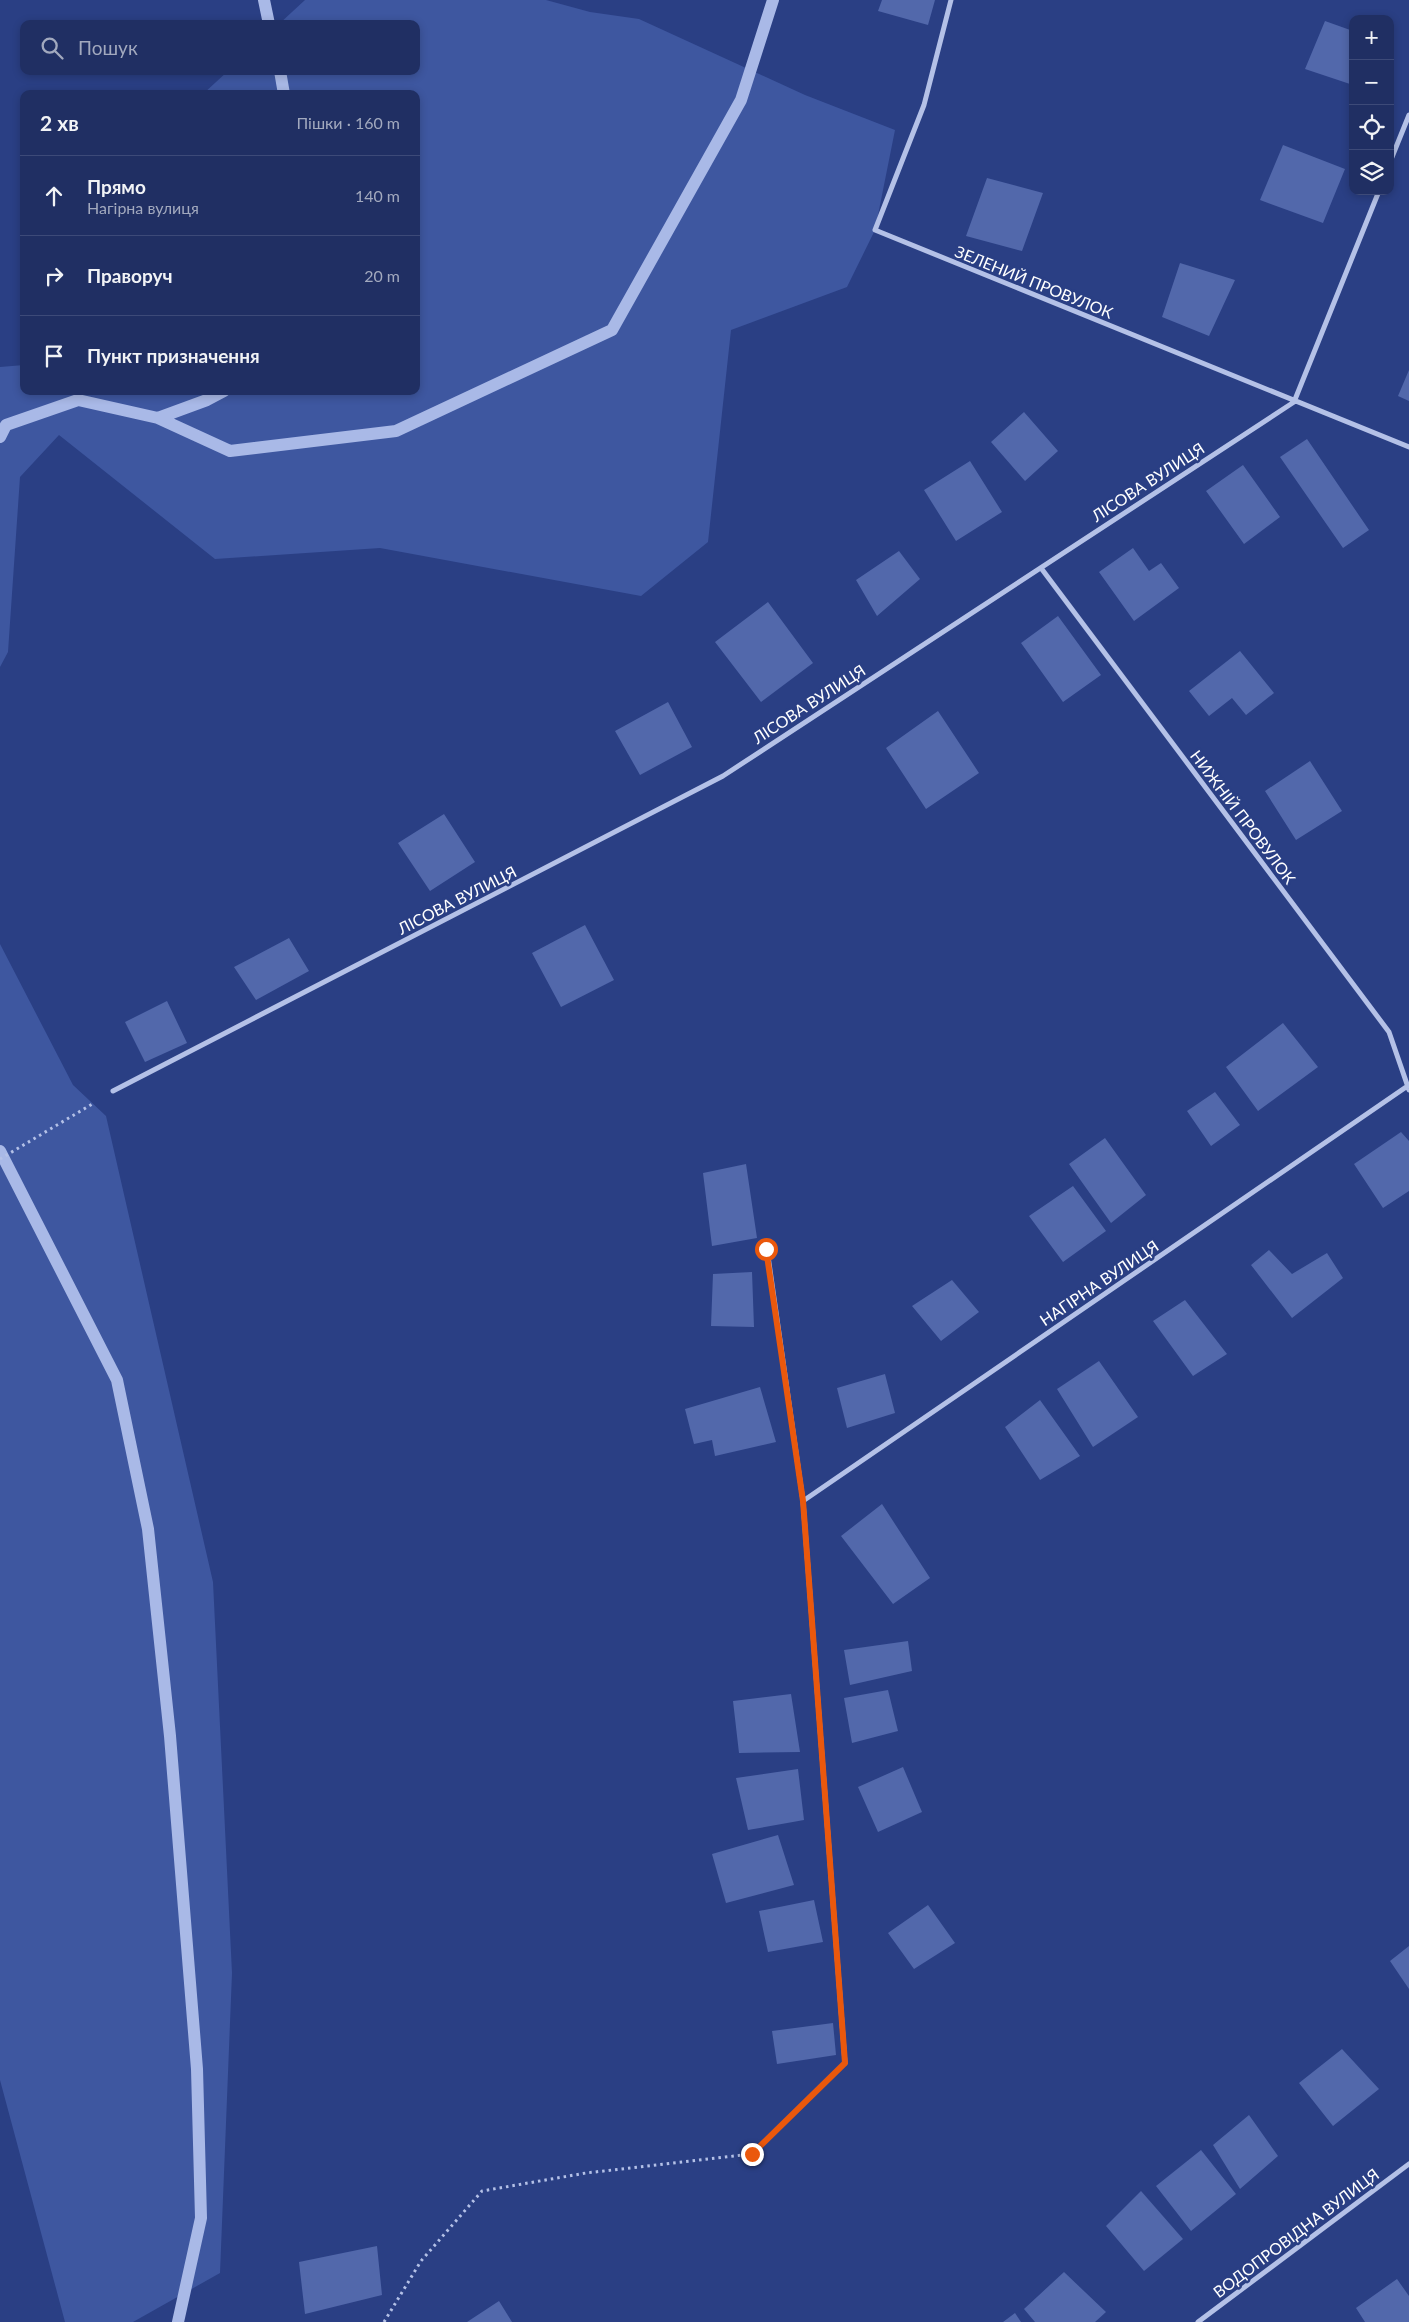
<!DOCTYPE html>
<html lang="uk">
<meta charset="utf-8">
<style>
body{margin:0;font-family:Lato,sans-serif;background:#2d3b6c;color:#f1f3f6}
.controls{position:absolute;right:15px;top:15px;display:grid;overflow:hidden;border-radius:10px;box-shadow:0 2px 8px #0003}
.controls button{width:45px;height:45px;display:grid;place-items:center;padding:0;border:0;border-bottom:1px solid #3d4a78;background:#202f63;color:#f1f3f6;font:25px sans-serif}
.stop{position:absolute;width:15px;height:15px;margin:-11px;border:4px solid #ea580c;border-radius:50%;background:#fff}
.stop.end{background:#ea580c;border-color:#fff;box-shadow:0 1px 5px #0008}
.list{margin:0;padding:0;list-style:none}
h2{display:flex;justify-content:space-between;align-items:center;height:65px;margin:0;padding:0 20px;font-size:21px}
h2 small{font-size:16px;font-weight:400;color:#a2a9be}
.list li{display:grid;grid-template-columns:32px 1fr auto;gap:15px;align-items:center;box-sizing:border-box;height:80px;padding:0 20px;border-top:1px solid #3d4a78}
.list b{display:block;font-size:19px;white-space:nowrap}
.list p{margin:0;font-size:16px;white-space:nowrap;color:#a2a9be}
.list em{font-size:16px;font-style:normal;color:#a2a9be}
.icon{flex:none;width:28px;height:28px;fill:none;stroke:currentColor;stroke-width:2;stroke-linecap:round;stroke-linejoin:round}
.map{position:relative;flex:none;width:1409px;height:2322px;overflow:hidden}
.search{position:absolute;background:#202f63;box-shadow:0 2px 8px #0003;left:20px;top:20px;width:400px;height:55px;display:flex;align-items:center;gap:12px;box-sizing:border-box;padding:0 18px;border-radius:10px;color:#a2a9be;font-size:19px}
.panel{position:absolute;background:#202f63;box-shadow:0 2px 8px #0003;left:20px;top:90px;width:400px;height:305px;border-radius:10px}
.map>svg:first-child{display:block}
</style>
<div class="map">
<svg width="1409" height="2322" viewBox="0 0 1409 2322">
<rect width="100%" height="100%" fill="#2a3f84"/>
<path fill="#3e57a0" d="M 305,0 L 546,0 L 590,12 L 639,19 L 805,95 L 895,130 L 875,230 L 847,287 L 731,330 L 708,542 L 641,596 L 380,548 L 215,559 L 59,435 L 20,477 L 8,652 L 0,667 L 0,367 L 24,365 L 24,391 L 416,391 L 416,94 L 203,94 L 228,71 L 416,71 L 416,24 L 279,24 Z
M 0,944 L 73,1085 L 106,1116 L 213,1582 L 232,1973 L 220,2273 L 133,2322 L 65,2322 L 0,2080 Z"/>
<g fill="none" stroke-linecap="round" stroke-linejoin="round">
<path stroke="#a9b9e7" stroke-width="12" d="M 264,0 L 269,24
M 280,71 L 284,94
M 158,418 L 207,400 L 224,391
M 0,437 L 6,425 L 78,400 L 158,418 L 230,451 L 396,431 L 612,330 L 741,100 L 773,0
M 0,1151 L 117,1380 L 148,1529 L 170,1736 L 197,2069 L 201,2218 L 178,2322"/>
</g>
<path fill="#5268ab" d="M 882,0 L 935,0 L 928,25 L 878,11 Z
M 1325,21 L 1353,31 L 1353,85 L 1305,69 Z
M 1283,145 L 1345,169 L 1323,223 L 1260,200 Z
M 987,178 L 1043,193 L 1022,251 L 966,236 Z
M 1180,263 L 1235,280 L 1209,336 L 1162,317 Z
M 1409,370 L 1409,401 L 1398,396 Z
M 1024,412 L 1058,451 L 1025,481 L 991,442 Z
M 1307,439 L 1369,530 L 1343,548 L 1280,457 Z
M 970,461 L 1002,512 L 956,541 L 924,490 Z
M 1243,465 L 1280,517 L 1244,544 L 1206,491 Z
M 1133,548 L 1149,571 L 1161,563 L 1179,588 L 1134,621 L 1099,572 Z
M 899,551 L 920,579 L 877,616 L 856,580 Z
M 768,602 L 813,663 L 761,702 L 715,642 Z
M 1058,616 L 1101,675 L 1063,702 L 1021,643 Z
M 1240,651 L 1274,693 L 1246,715 L 1232,698 L 1209,716 L 1189,691 Z
M 668,702 L 692,747 L 640,775 L 615,731 Z
M 938,711 L 979,773 L 926,809 L 886,748 Z
M 1310,761 L 1342,811 L 1296,840 L 1265,791 Z
M 444,814 L 475,862 L 430,891 L 398,843 Z
M 585,925 L 614,980 L 561,1007 L 532,953 Z
M 289,938 L 309,971 L 256,1000 L 234,967 Z
M 167,1001 L 187,1043 L 145,1062 L 125,1022 Z
M 1283,1023 L 1318,1067 L 1258,1111 L 1226,1067 Z
M 1215,1092 L 1240,1125 L 1211,1146 L 1187,1111 Z
M 1401,1132 L 1409,1141 L 1409,1191 L 1383,1208 L 1354,1164 Z
M 1105,1138 L 1146,1195 L 1111,1223 L 1069,1164 Z
M 746,1164 L 757,1238 L 712,1246 L 703,1173 Z
M 1073,1186 L 1106,1231 L 1063,1262 L 1029,1216 Z
M 1269,1250 L 1292,1274 L 1327,1253 L 1343,1278 L 1292,1318 L 1251,1265 Z
M 752,1272 L 754,1327 L 711,1326 L 713,1274 Z
M 952,1280 L 979,1312 L 941,1341 L 912,1306 Z
M 1185,1300 L 1227,1354 L 1193,1376 L 1153,1321 Z
M 1099,1361 L 1138,1417 L 1093,1447 L 1057,1389 Z
M 885,1374 L 895,1413 L 847,1428 L 837,1388 Z
M 760,1387 L 776,1442 L 715,1456 L 712,1440 L 694,1444 L 685,1409 Z
M 1040,1400 L 1080,1456 L 1040,1480 L 1005,1427 Z
M 882,1504 L 930,1578 L 893,1604 L 841,1536 Z
M 908,1641 L 912,1671 L 850,1685 L 844,1650 Z
M 888,1690 L 898,1731 L 852,1743 L 844,1698 Z
M 791,1694 L 800,1752 L 739,1753 L 733,1701 Z
M 903,1767 L 922,1812 L 878,1832 L 858,1787 Z
M 798,1769 L 804,1820 L 748,1830 L 736,1778 Z
M 778,1835 L 794,1885 L 726,1903 L 712,1854 Z
M 814,1900 L 823,1942 L 768,1952 L 759,1911 Z
M 928,1905 L 955,1943 L 914,1969 L 888,1933 Z
M 1409,1946 L 1409,1989 L 1390,1961 Z
M 833,2023 L 836,2055 L 777,2064 L 772,2031 Z
M 1342,2049 L 1379,2089 L 1333,2126 L 1299,2083 Z
M 1249,2115 L 1278,2156 L 1240,2189 L 1213,2145 Z
M 1201,2150 L 1236,2194 L 1191,2231 L 1156,2186 Z
M 1141,2191 L 1183,2239 L 1144,2271 L 1106,2226 Z
M 377,2246 L 382,2295 L 305,2314 L 299,2262 Z
M 1064,2272 L 1106,2312 L 1095,2322 L 1035,2322 L 1024,2309 Z
M 1397,2279 L 1409,2296 L 1409,2322 L 1365,2322 L 1356,2308 Z
M 499,2301 L 512,2322 L 467,2322 Z
M 1015,2313 L 1021,2322 L 1003,2322 Z"/>
<g fill="none" stroke-linecap="round" stroke-linejoin="round">
<path stroke="#b4c1e7" stroke-width="3" stroke-dasharray="2.5 4" stroke-linecap="butt" d="M 0,1159 L 94,1103
M 384,2322 L 421,2261 L 482,2191 L 586,2173 L 752,2154 L 828,2079"/>
<path stroke="#b4c1e7" stroke-width="5" d="M 951,0 L 924,105 L 875,230 L 1409,447
M 1390,162 L 1409,115
M 1041,568 L 1389,1032 L 1409,1090
M 113,1091 L 723,776 L 1294,402 L 1379,191
M 767,1249 L 803,1501
M 845,2063 L 803,1501 L 1409,1085
M 1198,2322 L 1409,2164"/>
</g>
<g fill="none" stroke-linecap="round" stroke-linejoin="round">
<path stroke="#ea580c" stroke-width="6" d="M 752,2154 L 845,2063 L 803,1501 L 766,1249"/>
</g>
<g text-anchor="middle" stroke-width="5" stroke-linejoin="round" paint-order="stroke">
<g font-size="16" fill="#fff" stroke="#2a3f84">
<text transform="translate(1034 282) rotate(22)" y="6">ЗЕЛЕНИЙ ПРОВУЛОК</text>
<text transform="translate(1148 482) rotate(-33)" y="6">ЛІСОВА ВУЛИЦЯ</text>
<text transform="translate(809 704) rotate(-33)" y="6">ЛІСОВА ВУЛИЦЯ</text>
<text transform="translate(1243 817) rotate(53)" y="6">НИЖНІЙ ПРОВУЛОК</text>
<text transform="translate(457 900) rotate(-27)" y="6">ЛІСОВА ВУЛИЦЯ</text>
<text transform="translate(1099 1283) rotate(-34)" y="6">НАГІРНА ВУЛИЦЯ</text>
<text transform="translate(1296 2233) rotate(-37)" y="6">ВОДОПРОВІДНА ВУЛИЦЯ</text>
</g>
</g>
</svg>
<div class="controls">
<button>+</button>
<button>−</button>
<button><svg class="icon" aria-label="locate" viewBox="0 0 24 24"><circle cx="12" cy="12" r="6"/><path d="M12 2v4M12 18v4M2 12h4M18 12h4"/></svg></button>
<button><svg class="icon" aria-label="layers" viewBox="0 0 24 24"><path d="M12 4l9 5-9 5-9-5zM3 14l9 5 9-5"/></svg></button>
</div>
<div class="stop" style="left:766px;top:1249px"></div>
<div class="stop end" style="left:752px;top:2154px"></div>
<div class="search"><svg class="icon" aria-label="search" viewBox="0 0 24 24"><circle cx="10" cy="10" r="6"/><path d="M15 15l6 6"/></svg>Пошук</div>
<section class="panel">
<h2>2 хв<small>Пішки · 160 m</small></h2>
<ul class="list">
<li><svg class="icon" aria-label="ahead" viewBox="0 0 24 24"><path d="M12 20V5M6 11l6-6 6 6"/></svg><div><b>Прямо</b><p>Нагірна вулиця</p></div><em>140 m</em></li>
<li><svg class="icon" aria-label="right" viewBox="0 0 24 24"><path d="M7 20v-9h11M14 6l5 5-5 5"/></svg><div><b>Праворуч</b></div><em>20 m</em></li>
<li><svg class="icon" aria-label="arrive" viewBox="0 0 24 24"><path d="M6 21V4h12l-3 4 3 4H6"/></svg><div><b>Пункт призначення</b></div></li>
</ul>
</section>
</div>
